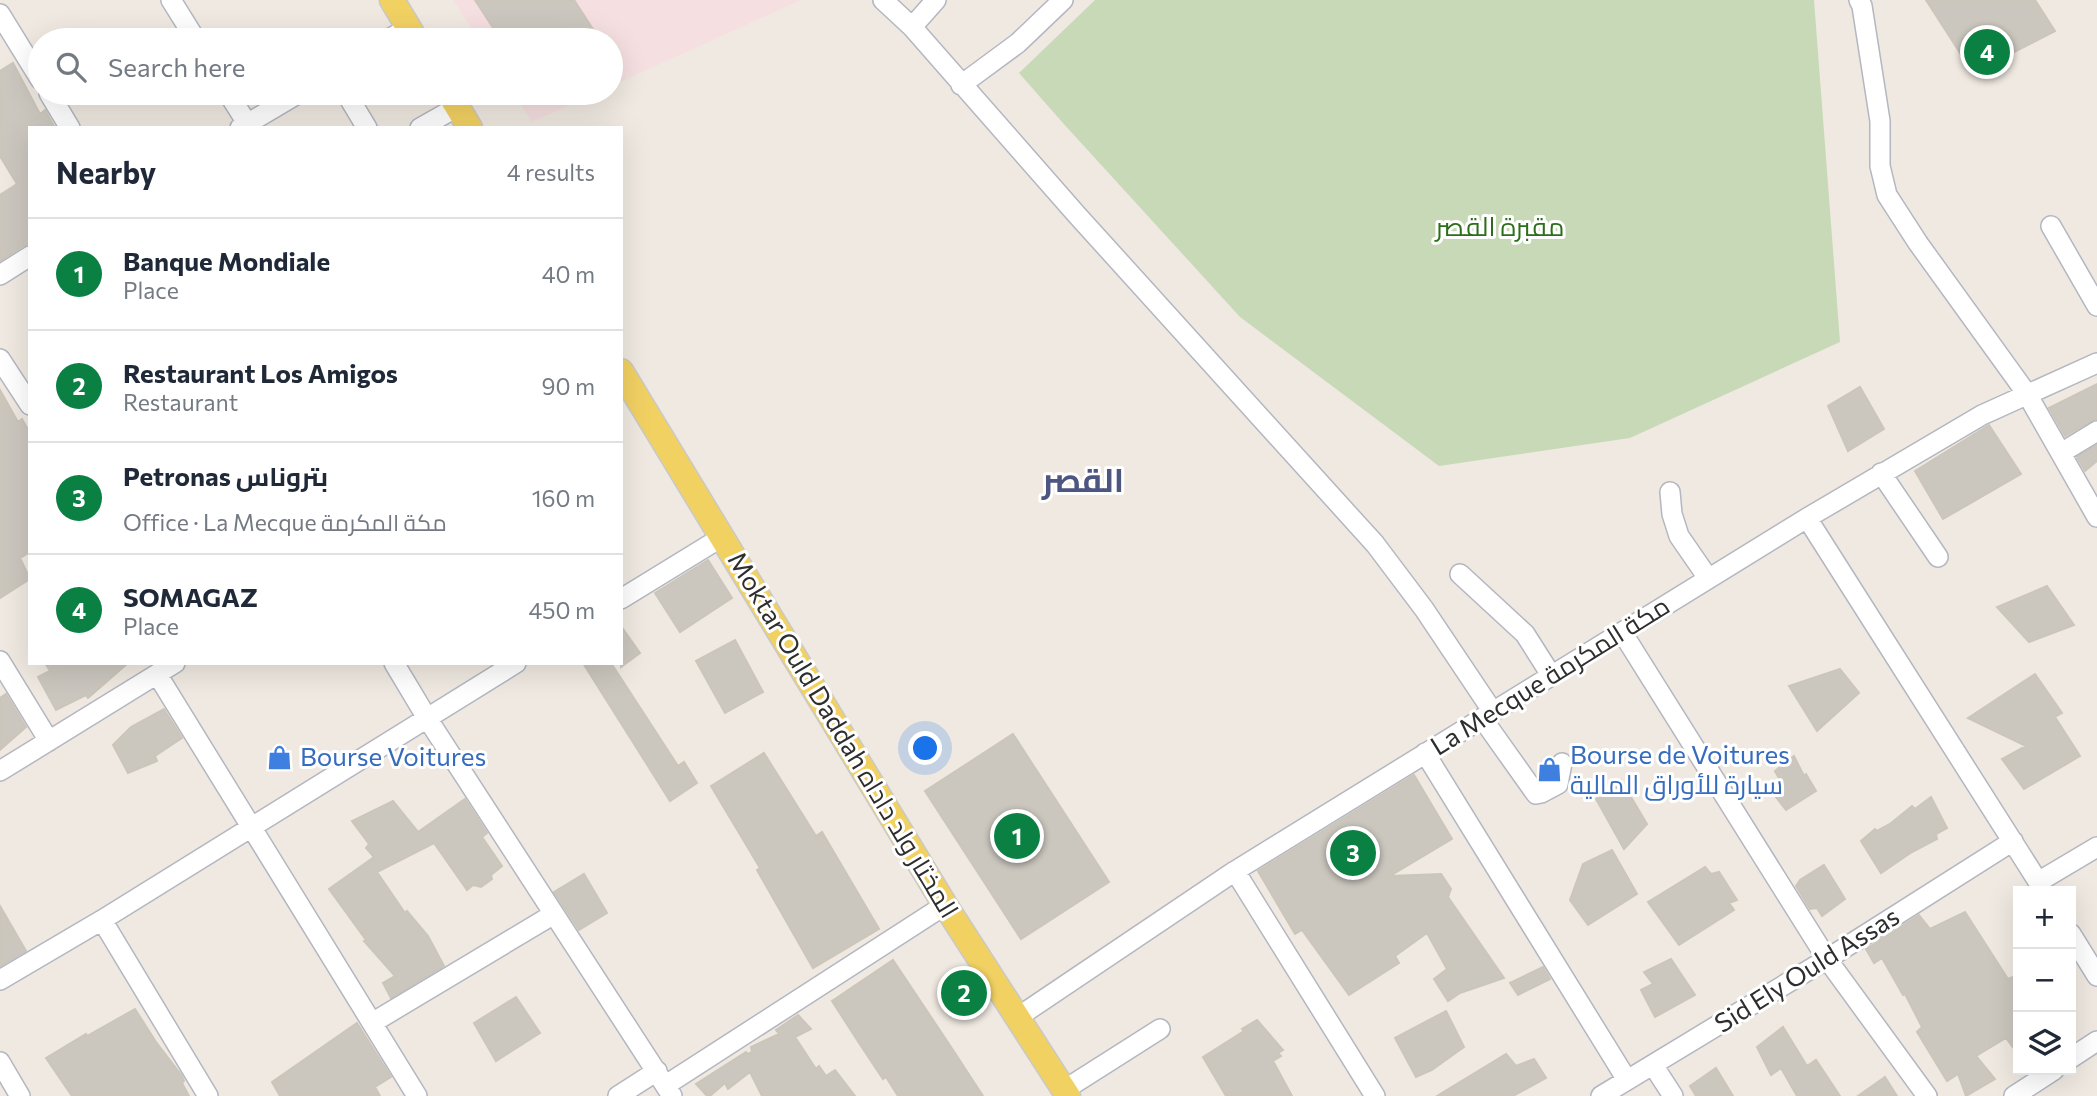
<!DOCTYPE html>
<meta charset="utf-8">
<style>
body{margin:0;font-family:Commissioner,Cairo,sans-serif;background:#f2f2f3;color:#1f2937}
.controls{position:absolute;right:21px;bottom:21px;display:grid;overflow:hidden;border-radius:0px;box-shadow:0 7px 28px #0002}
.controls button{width:63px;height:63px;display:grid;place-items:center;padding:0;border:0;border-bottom:2px solid #e0e1e3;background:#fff;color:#1f2937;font:35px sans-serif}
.you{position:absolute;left:926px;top:749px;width:24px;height:24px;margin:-18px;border:5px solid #fff;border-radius:50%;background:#1a73e8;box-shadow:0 0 0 10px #1a73e833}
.badge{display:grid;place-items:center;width:46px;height:46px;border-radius:50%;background:#0b8043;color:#fff;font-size:23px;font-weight:700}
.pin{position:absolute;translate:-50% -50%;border:4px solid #fff;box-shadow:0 2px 7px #0006}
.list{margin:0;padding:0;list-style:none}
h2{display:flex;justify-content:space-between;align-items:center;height:91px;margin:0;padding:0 28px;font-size:30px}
h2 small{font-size:23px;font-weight:400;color:#747a83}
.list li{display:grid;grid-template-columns:46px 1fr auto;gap:21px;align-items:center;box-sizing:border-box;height:112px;padding:0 28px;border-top:2px solid #e0e1e3}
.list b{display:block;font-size:26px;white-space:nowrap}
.list p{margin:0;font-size:23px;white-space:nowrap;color:#747a83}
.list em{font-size:23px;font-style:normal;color:#747a83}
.icon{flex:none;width:38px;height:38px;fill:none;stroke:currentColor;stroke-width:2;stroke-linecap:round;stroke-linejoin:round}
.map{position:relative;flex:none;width:2097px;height:1096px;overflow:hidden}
.search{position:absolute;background:#fff;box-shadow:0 7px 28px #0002;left:28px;top:28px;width:595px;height:77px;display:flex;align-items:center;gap:18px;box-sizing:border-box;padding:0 24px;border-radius:38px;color:#747a83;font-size:26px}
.panel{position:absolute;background:#fff;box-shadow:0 7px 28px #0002;left:28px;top:126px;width:595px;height:539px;border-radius:0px}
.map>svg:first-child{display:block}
</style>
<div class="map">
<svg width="2097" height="1096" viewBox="0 0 2097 1096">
<rect width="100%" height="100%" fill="#efe9e1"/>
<path fill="#f5dfe0" d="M 453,0 L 801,0 L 611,86 L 611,40 L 479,40 Z
M 513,93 L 596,93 L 532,122 Z"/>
<path fill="#c8d9b8" d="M 1095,0 L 1814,0 L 1840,342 L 1630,438 L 1439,466 L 1240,317 L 1062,122 L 1019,73 Z"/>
<path fill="#cbc7bf" stroke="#cbc5ba" stroke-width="2" d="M 475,0 L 574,0 L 600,40 L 501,40 Z
M 1926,0 L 2035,0 L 2055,31 L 1973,73 Z
M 13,63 L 40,114 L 45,110 L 55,128 L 30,128 L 30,244 L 23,246 L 0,261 L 0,195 L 17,184 L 0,156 L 0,71 Z
M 2097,384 L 2097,419 L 2091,421 L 2065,436 L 2049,408 Z
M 1860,387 L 1884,429 L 1848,451 L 1828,406 Z
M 0,390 L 18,422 L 22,419 L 30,433 L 30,552 L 20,558 L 30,579 L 0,598 Z
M 1989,425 L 2021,474 L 1943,519 L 1915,471 Z
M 2097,445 L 2097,461 L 2085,471 L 2077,457 Z
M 708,560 L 732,598 L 680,632 L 655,593 Z
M 2047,586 L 2074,625 L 2029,642 L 1997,607 Z
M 621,626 L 640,653 L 621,667 Z
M 735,640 L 763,692 L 725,713 L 696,661 Z
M 45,663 L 128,663 L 88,698 L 86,695 L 56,710 L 38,677 L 50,671 Z
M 583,663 L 611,663 L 678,766 L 684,762 L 697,783 L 670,801 Z
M 1840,669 L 1859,693 L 1817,731 L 1789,686 Z
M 2035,674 L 2062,713 L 2055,717 L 2080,756 L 2024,789 L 2002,759 L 2026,746 L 1968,718 Z
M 6,694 L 26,727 L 0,750 L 0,698 Z
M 164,709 L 182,738 L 155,756 L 157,761 L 128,773 L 113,745 L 131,727 Z
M 1013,734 L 1109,882 L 1021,939 L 925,791 Z
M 764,753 L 816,836 L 822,832 L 879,929 L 813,968 L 757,870 L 760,868 L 711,786 Z
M 1794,756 L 1804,776 L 1806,774 L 1816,791 L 1786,810 L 1776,797 L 1782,784 L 1775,771 Z
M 1414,775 L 1452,839 L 1390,876 L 1441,874 L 1451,889 L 1448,897 L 1504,978 L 1460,993 L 1448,1001 L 1434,979 L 1447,969 L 1427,933 L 1395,956 L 1399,963 L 1349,995 L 1302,930 L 1295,934 L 1258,871 Z
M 1621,780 L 1647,824 L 1624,849 L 1596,799 Z
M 1931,797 L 1947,828 L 1936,834 L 1937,839 L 1912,852 L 1881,873 L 1861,841 L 1875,829 L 1877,831 L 1890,824 L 1912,806 L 1915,809 Z
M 465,799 L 487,833 L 482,837 L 502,866 L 491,875 L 492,879 L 481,887 L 473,885 L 467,890 L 434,843 L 377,872 L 405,913 L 407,911 L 428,936 L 444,966 L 391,998 L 383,983 L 395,976 L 364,941 L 366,940 L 329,889 L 374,857 L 366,848 L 369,844 L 352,821 L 393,801 L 418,832 Z
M 1612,850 L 1637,894 L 1588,925 L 1570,900 L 1583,864 Z
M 1824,865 L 1845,899 L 1822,916 L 1817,908 L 1810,909 L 1796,886 L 1800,880 Z
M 1705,867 L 1711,874 L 1719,872 L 1737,900 L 1729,903 L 1734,910 L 1679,945 L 1648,902 Z
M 584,874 L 607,913 L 579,930 L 554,892 Z
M 0,906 L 26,951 L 0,966 Z
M 1965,912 L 2008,979 L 2018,975 L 2018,1054 L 2006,1038 L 1976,1056 L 1995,1079 L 1966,1096 L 1958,1074 L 1947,1081 L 1917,1032 L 1922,1027 L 1905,994 L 1903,995 L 1882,958 L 1874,963 L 1866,949 L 1919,915 L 1930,929 Z
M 1671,959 L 1695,995 L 1655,1017 L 1641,990 L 1653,984 L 1644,972 Z
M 893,960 L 953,1050 L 983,1096 L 898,1096 L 886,1077 L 883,1079 L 859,1043 L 832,1001 Z
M 1543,967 L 1550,979 L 1518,995 L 1510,983 Z
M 516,997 L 540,1033 L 496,1061 L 474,1023 Z
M 135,1009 L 156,1042 L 182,1076 L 184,1081 L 182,1083 L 189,1096 L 72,1096 L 46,1058 L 86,1034 L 87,1036 Z
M 1446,1011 L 1464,1047 L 1432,1070 L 1416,1077 L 1395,1038 Z
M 798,1015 L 811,1029 L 795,1037 L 816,1069 L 819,1066 L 826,1076 L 835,1070 L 855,1096 L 762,1096 L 750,1072 L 728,1089 L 725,1083 L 710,1096 L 707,1096 L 696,1084 L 746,1052 L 748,1054 L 752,1052 L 751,1047 L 779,1034 L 776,1030 Z
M 1257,1020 L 1283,1050 L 1278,1053 L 1281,1056 L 1273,1061 L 1292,1096 L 1226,1096 L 1203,1057 L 1244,1031 L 1242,1029 Z
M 357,1023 L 391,1077 L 375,1087 L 380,1096 L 280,1096 L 272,1082 Z
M 1783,1027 L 1807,1066 L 1816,1060 L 1840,1096 L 1797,1096 L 1781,1068 L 1771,1075 L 1757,1047 Z
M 1506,1054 L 1516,1066 L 1534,1059 L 1546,1078 L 1513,1096 L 1437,1096 Z
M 1716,1068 L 1733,1096 L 1696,1096 L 1690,1086 Z
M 1885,1077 L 1897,1096 L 1858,1096 Z"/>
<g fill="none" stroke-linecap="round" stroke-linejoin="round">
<defs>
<path id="minor" d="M 171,0 L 196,40
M 883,0 L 912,27 L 1077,215 L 1375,544 L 1424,609 L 1493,712
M 1859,0 L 1862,6 L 1880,121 L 1880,166 L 1887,195 L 1918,243 L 2027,394 L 2097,517
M 0,14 L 40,79
M 912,27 L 936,0
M 387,40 L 408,28
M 961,85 L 1018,43 L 1063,0
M 49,93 L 70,128
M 228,93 L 250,128
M 346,93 L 367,128
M 240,128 L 299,93
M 420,128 L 457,107
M 2051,226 L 2097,306
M 0,275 L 30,256
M 0,359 L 30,405
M 2061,453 L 2097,431
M 1881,473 L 1938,557
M 1670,492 L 1672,514 L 1679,536 L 1708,578
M 1807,518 L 2044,891
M 1460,574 L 1525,634 L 1551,675
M 621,599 L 722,537
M 1622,632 L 1827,959 L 1927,1096
M 0,661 L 49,741
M 394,663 L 427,718 L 672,1096
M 157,674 L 417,1096
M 1482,718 L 1536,794 L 1541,793 L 1558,784 L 1562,763
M 1425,753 L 1627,1080
M 0,771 L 175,663
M 1235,871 L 1375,1096
M 2038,882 L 2097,847
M 102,920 L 208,1096
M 2071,934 L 2097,976
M 0,980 L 102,920 L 516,663
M 1018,1017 L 1235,871 L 1807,518 L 1982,415 L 2097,363
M 372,1023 L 554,914
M 2071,1058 L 2097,1041
M 0,1062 L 20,1096
M 1653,1065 L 1673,1096
M 666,1085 L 945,905
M 1064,1090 L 1160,1029
M 618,1096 L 657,1071
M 1601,1096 L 1827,959 L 2013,841
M 2014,1096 L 2054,1070"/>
<path id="major" d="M 392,0 L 416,40
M 449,93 L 470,128
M 621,371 L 945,905 L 1068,1096"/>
</defs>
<use href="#minor" stroke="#b4b7c1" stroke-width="22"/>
<use href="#major" stroke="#c9c9c9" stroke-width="27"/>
<use href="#minor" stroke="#fff" stroke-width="19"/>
<use href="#major" stroke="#f2d163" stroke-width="24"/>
</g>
<defs>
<symbol id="shop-bare" viewBox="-9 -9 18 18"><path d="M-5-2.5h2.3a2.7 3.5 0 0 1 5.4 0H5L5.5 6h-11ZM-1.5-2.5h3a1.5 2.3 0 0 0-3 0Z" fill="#3f7fe0" stroke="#fff" stroke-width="2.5" paint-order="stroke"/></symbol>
</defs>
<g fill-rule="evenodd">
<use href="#shop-bare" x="262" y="740" width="35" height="35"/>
<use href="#shop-bare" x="1532" y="752" width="35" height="35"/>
</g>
<g text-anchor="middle" stroke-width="6" stroke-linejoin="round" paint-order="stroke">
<g font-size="26" fill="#2c6e1b" stroke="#fff">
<text x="1500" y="236">مقبرة القصر</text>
</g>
<g font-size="26" fill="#2e2e2e" stroke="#fff">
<text transform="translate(1550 676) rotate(-32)" y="9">La Mecque مكة المكرمة</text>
<text transform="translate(843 735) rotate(59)" y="9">Moktar Ould Daddah المختار ولد داداه</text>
<text transform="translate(1807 970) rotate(-32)" y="9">Sid Ely Ould Assas</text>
</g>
<g font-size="26" fill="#366cbe" stroke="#fff" text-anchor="start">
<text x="1570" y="764">Bourse de Voitures<tspan x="1570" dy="30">سيارة للأوراق المالية</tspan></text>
<text x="300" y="766">Bourse Voitures</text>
</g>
<g font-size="33" font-weight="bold" fill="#4d5680" stroke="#fff">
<text x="1083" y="492">القصر</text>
</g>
</g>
</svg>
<div class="controls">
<button>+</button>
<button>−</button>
<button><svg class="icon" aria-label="layers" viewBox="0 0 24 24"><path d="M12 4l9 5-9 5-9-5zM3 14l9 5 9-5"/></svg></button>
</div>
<div class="you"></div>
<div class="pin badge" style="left:1017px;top:836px">1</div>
<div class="pin badge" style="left:964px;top:993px">2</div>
<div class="pin badge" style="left:1353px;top:853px">3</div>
<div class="pin badge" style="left:1987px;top:52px">4</div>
<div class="search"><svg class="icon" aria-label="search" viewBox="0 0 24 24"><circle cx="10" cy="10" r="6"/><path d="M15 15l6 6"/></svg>Search here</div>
<section class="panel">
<h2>Nearby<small>4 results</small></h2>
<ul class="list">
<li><span class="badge">1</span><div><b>Banque Mondiale</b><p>Place</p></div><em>40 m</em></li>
<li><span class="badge">2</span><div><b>Restaurant Los Amigos</b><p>Restaurant</p></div><em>90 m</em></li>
<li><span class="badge">3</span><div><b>Petronas بتروناس</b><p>Office · La Mecque مكة المكرمة</p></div><em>160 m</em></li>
<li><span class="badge">4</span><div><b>SOMAGAZ</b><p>Place</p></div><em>450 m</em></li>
</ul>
</section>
</div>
